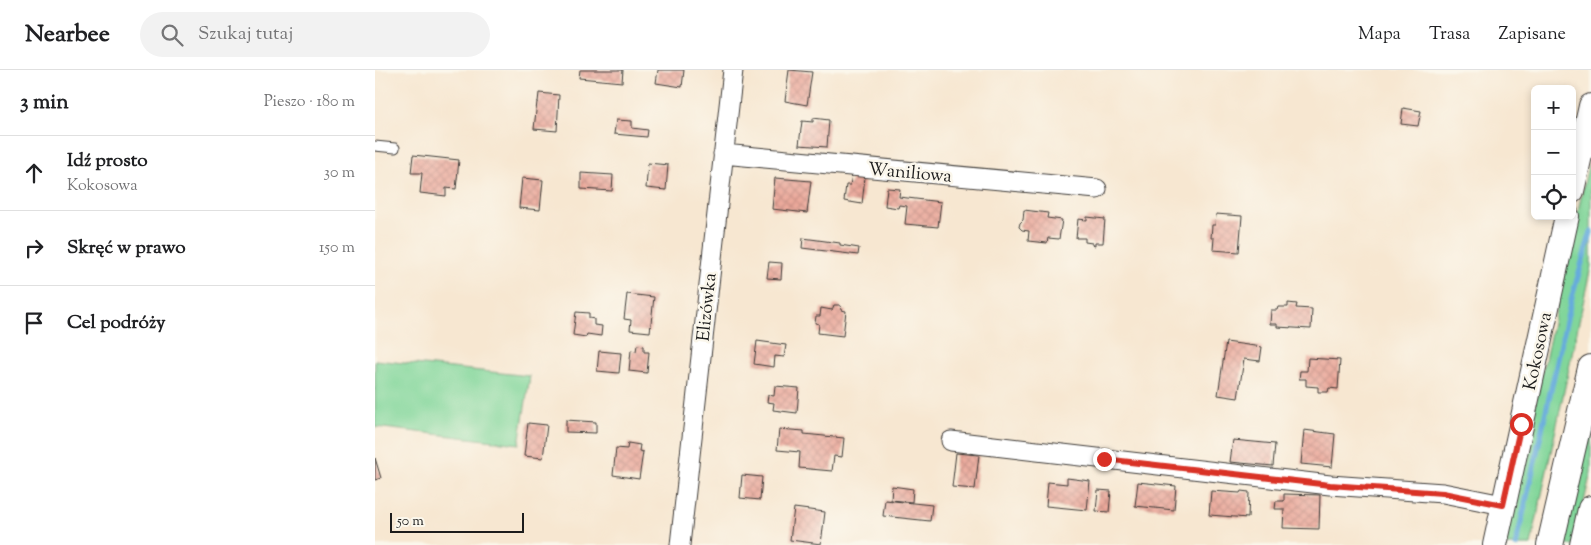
<!DOCTYPE html>
<html lang="pl">
<meta charset="utf-8">
<style>
body{margin:0;font-family:"Sorts Mill Goudy",serif;background:#f2f2f2;color:#202124}
.controls{position:absolute;right:15px;top:15px;display:grid;overflow:hidden;border-radius:8px;box-shadow:0 2px 8px #0003}
.controls button{width:45px;height:45px;display:grid;place-items:center;padding:0;border:0;border-bottom:1px solid #e0e0e0;background:#fff;color:#202124;font:25px sans-serif}
.scale{position:absolute;left:15px;bottom:12px;width:134px;box-sizing:border-box;padding-left:5px;border:2px solid #1c1c1c;border-top:0;font-size:14px;line-height:18px;white-space:nowrap;color:#1c1c1c;-webkit-text-stroke:4px #fbf7ec;paint-order:stroke}
.stop{position:absolute;width:15px;height:15px;margin:-11px;border:4px solid #d93025;border-radius:50%;background:#fff}
.stop.end{background:#d93025;border-color:#fff;box-shadow:0 1px 5px #0008}
.list{margin:0;padding:0;list-style:none}
h2{display:flex;justify-content:space-between;align-items:center;height:65px;margin:0;padding:0 20px;font-size:21px}
h2 small{font-size:16px;font-weight:400;color:#757577}
.list li{display:grid;grid-template-columns:32px 1fr auto;gap:15px;align-items:center;box-sizing:border-box;height:75px;padding:0 20px;border-top:1px solid #e0e0e0}
.list b{display:block;font-size:19px;white-space:nowrap}
.list p{margin:0;font-size:16px;white-space:nowrap;color:#757577}
.list em{font-size:16px;font-style:normal;color:#757577}
.icon{flex:none;width:28px;height:28px;fill:none;stroke:currentColor;stroke-width:2;stroke-linecap:round;stroke-linejoin:round}
.map{position:relative;flex:none;width:1216px;height:475px;overflow:hidden}
header{display:flex;align-items:center;gap:30px;box-sizing:border-box;height:70px;padding:0 25px;background:#fff;border-bottom:1px solid #e0e0e0}
header strong{font-size:24px}
nav{display:flex;gap:28px;margin-inline-start:auto;font-size:18px}
.search{width:350px;height:45px;background:#f2f2f2;display:flex;align-items:center;gap:12px;box-sizing:border-box;padding:0 18px;border-radius:28px;color:#757577;font-size:19px}
main{display:flex}
aside{flex:1;background:#fff}
.map>svg:first-child{display:block}
</style>
<header>
<strong>Nearbee</strong>
<div class="search"><svg class="icon" aria-label="search" viewBox="0 0 24 24"><circle cx="10" cy="10" r="6"/><path d="M15 15l6 6"/></svg>Szukaj tutaj</div>
<nav><a>Mapa</a><a>Trasa</a><a>Zapisane</a></nav>
</header>
<main>
<aside>
<h2>3 min<small>Pieszo · 180 m</small></h2>
<ul class="list">
<li><svg class="icon" aria-label="ahead" viewBox="0 0 24 24"><path d="M12 20V5M6 11l6-6 6 6"/></svg><div><b>Idź prosto</b><p>Kokosowa</p></div><em>30 m</em></li>
<li><svg class="icon" aria-label="right" viewBox="0 0 24 24"><path d="M7 20v-9h11M14 6l5 5-5 5"/></svg><div><b>Skręć w prawo</b></div><em>150 m</em></li>
<li><svg class="icon" aria-label="arrive" viewBox="0 0 24 24"><path d="M6 21V4h12l-3 4 3 4H6"/></svg><div><b>Cel podróży</b></div></li>
</ul>
</aside>
<div class="map">
<svg width="1216" height="475" viewBox="0 0 1216 475">
<defs>
<pattern id="building-cross-hatch" width="8" height="8" patternUnits="userSpaceOnUse" patternTransform="scale(1.25)"><rect width="8" height="8" fill="#eaa79a"/><path d="M0 0l8 8M0 8l8-8" fill="none" stroke="#c88f84"/></pattern>
</defs>
<rect width="100%" height="100%" fill="#fbf7ec"/>
<filter id="ink" filterUnits="userSpaceOnUse"><feTurbulence type="fractalNoise" baseFrequency=".02" numOctaves="2"/><feDisplacementMap in="SourceGraphic" scale="10" xChannelSelector="R" yChannelSelector="G"/><feConvolveMatrix kernelMatrix="1 2 1 2 8 2 1 2 1" color-interpolation-filters="sRGB"/></filter>
<filter id="wash" filterUnits="userSpaceOnUse"><feTurbulence type="fractalNoise" baseFrequency=".0096" numOctaves="4" result="noise"/><feDisplacementMap in="SourceGraphic" scale="20" xChannelSelector="R" yChannelSelector="G"/><feGaussianBlur stdDeviation="1.12" result="paint"/><feColorMatrix in="noise" values="0 0 0 0 0 0 0 0 0 0 0 0 0 0 0 0 0 1.4 0 .05"/><feComposite in="paint" operator="in"/></filter>
<g filter="url(#wash)">
<rect width="100%" height="100%" fill="#f7e7d1"/>
<path fill="#81d69a" stroke="#4e795b" d="M 1216,82 L 1216,196 L 1156,475 L 1129,475 Z
M 0,290 L 155,306 L 144,374 L 0,357 Z
M 1216,348 L 1216,402 L 1199,475 L 1186,475 Z"/>
<g fill="none" stroke-linecap="round" stroke-linejoin="round">
<path stroke="#66acdc" stroke-width="5.5" d="M 1141,475 L 1196,230 L 1216,162"/>
</g>
<g id="blocks">
<path fill="url(#building-cross-hatch)" d="M 205,0 L 248,0 L 247,12 L 204,8 Z
M 283,0 L 309,0 L 307,17 L 281,13 Z
M 414,0 L 437,2 L 432,35 L 410,31 Z
M 164,23 L 184,25 L 182,61 L 159,59 L 162,32 L 163,32 Z
M 1028,38 L 1046,41 L 1043,56 L 1026,54 Z
M 438,48 L 454,50 L 452,77 L 424,75 L 427,51 L 438,52 Z
M 241,50 L 257,51 L 257,58 L 273,60 L 272,67 L 239,64 Z
M 38,85 L 84,90 L 81,119 L 71,118 L 71,126 L 45,123 L 47,103 L 36,103 Z
M 273,93 L 293,95 L 291,120 L 271,118 Z
M 206,103 L 238,105 L 237,121 L 206,119 Z
M 477,105 L 490,107 L 487,134 L 469,131 L 471,115 L 475,115 Z
M 147,108 L 168,110 L 165,140 L 144,138 Z
M 400,108 L 436,111 L 432,143 L 397,139 Z
M 512,118 L 525,119 L 524,127 L 566,132 L 563,157 L 530,154 L 532,136 L 524,135 L 523,138 L 510,136 Z
M 649,140 L 673,143 L 672,148 L 687,150 L 684,169 L 673,168 L 672,173 L 653,171 L 654,161 L 647,160 L 644,157 L 645,153 L 648,150 Z
M 841,144 L 867,146 L 864,182 L 838,180 L 839,168 L 836,168 L 837,155 L 840,155 Z
M 712,147 L 730,149 L 728,173 L 720,173 L 720,176 L 717,175 L 717,173 L 710,172 L 710,168 L 701,168 L 703,149 L 712,150 Z
M 428,168 L 465,173 L 465,175 L 484,178 L 483,185 L 427,178 Z
M 394,192 L 407,193 L 406,209 L 392,208 Z
M 252,224 L 279,227 L 275,262 L 255,260 L 256,250 L 249,249 Z
M 913,233 L 922,234 L 921,238 L 937,239 L 936,259 L 902,257 L 902,254 L 895,254 L 896,240 L 902,240 L 903,237 L 913,237 Z
M 459,235 L 465,235 L 466,240 L 471,241 L 468,266 L 443,263 L 444,254 L 440,253 L 441,246 L 445,246 L 446,238 L 457,240 Z
M 201,242 L 214,243 L 214,248 L 219,249 L 219,255 L 227,256 L 226,266 L 212,264 L 211,267 L 198,265 Z
M 382,271 L 411,275 L 409,287 L 400,286 L 399,297 L 379,294 Z
M 851,272 L 887,277 L 885,291 L 869,289 L 863,328 L 843,325 Z
M 262,275 L 269,276 L 269,282 L 274,282 L 272,303 L 254,301 L 256,280 L 261,281 Z
M 224,281 L 246,283 L 244,303 L 222,301 Z
M 933,288 L 965,290 L 963,319 L 954,318 L 953,322 L 943,322 L 943,317 L 931,316 L 931,309 L 924,309 L 925,301 L 932,301 Z
M 400,316 L 424,318 L 422,343 L 398,340 L 399,333 L 392,332 L 393,325 L 399,326 Z
M 191,350 L 221,352 L 221,363 L 191,362 Z
M 153,353 L 172,355 L 168,388 L 149,386 Z
M 404,359 L 429,361 L 429,364 L 469,368 L 467,387 L 459,386 L 457,401 L 424,398 L 425,382 L 402,380 Z
M 929,360 L 960,364 L 957,397 L 926,394 Z
M 858,370 L 900,374 L 898,396 L 855,392 Z
M 253,373 L 265,375 L 264,381 L 268,382 L 264,409 L 238,405 L 241,378 L 252,379 Z
M 581,383 L 604,385 L 600,419 L 577,417 Z
M 0,388 L 6,408 L 0,410 Z
M 367,405 L 387,407 L 385,430 L 365,428 Z
M 692,408 L 715,411 L 712,440 L 671,436 L 673,412 L 692,414 Z
M 763,412 L 801,416 L 799,440 L 760,436 Z
M 517,416 L 538,419 L 537,432 L 516,430 Z
M 723,420 L 736,421 L 734,442 L 721,441 Z
M 836,421 L 865,423 L 866,421 L 874,422 L 873,448 L 834,445 Z
M 909,424 L 945,425 L 944,459 L 908,458 L 909,439 L 900,439 L 901,431 L 909,431 Z
M 510,430 L 557,435 L 555,451 L 508,446 Z
M 419,438 L 450,442 L 446,474 L 415,470 Z"/>
</g>
</g>
<g filter="url(#ink)">
<use href="#blocks" fill-opacity="0" stroke="#3d3a37" stroke-width="1"/>
<g fill="none" stroke-linecap="round" stroke-linejoin="round">
<defs>
<path id="service" d="M 0,76 L 20,78"/>
<path id="minor" d="M 348,84 L 722,119
M 576,371 L 955,415 L 1068,423 L 1128,435
M 305,475 L 358,0"/>
<path id="tertiary" d="M 1197,121 L 1216,36
M 1120,475 L 1192,146"/>
<path id="secondary" d="M 1175,475 L 1216,298
M 1208,475 L 1216,439"/>
</defs>
<use href="#service" stroke="#3d3a37" stroke-width="11"/>
<use href="#minor" stroke="#3d3a37" stroke-width="21"/>
<use href="#tertiary" stroke="#3d3a37" stroke-width="26"/>
<use href="#secondary" stroke="#3d3a37" stroke-width="28"/>
<use href="#service" stroke="#fff" stroke-width="9"/>
<use href="#minor" stroke="#fff" stroke-width="19"/>
<use href="#tertiary" stroke="#fff" stroke-width="24"/>
<use href="#secondary" stroke="#fff" stroke-width="26"/>
</g>
</g>
<g fill="none" stroke-linecap="round" stroke-linejoin="round" filter="url(#ink)">
<path stroke="#d93025" stroke-width="6" d="M 729,389 L 955,415 L 1068,423 L 1128,435 L 1146,354"/>
</g>
<g text-anchor="middle" stroke-width="5" stroke-linejoin="round" paint-order="stroke">
<g font-size="18" fill="#1c1c1c" stroke="#fbf7ec">
<text transform="translate(535 102) rotate(5)" y="6">Waniliowa</text>
<text transform="translate(331 237) rotate(-84)" y="6">Elizówka</text>
<text transform="translate(1162 281) rotate(-78)" y="6">Kokosowa</text>
</g>
</g>
</svg>
<div class="controls">
<button>+</button>
<button>−</button>
<button><svg class="icon" aria-label="locate" viewBox="0 0 24 24"><circle cx="12" cy="12" r="6"/><path d="M12 2v4M12 18v4M2 12h4M18 12h4"/></svg></button>
</div>
<div class="scale">50 m</div>
<div class="stop" style="left:1146px;top:354px"></div>
<div class="stop end" style="left:729px;top:389px"></div>
</div>
</main>
